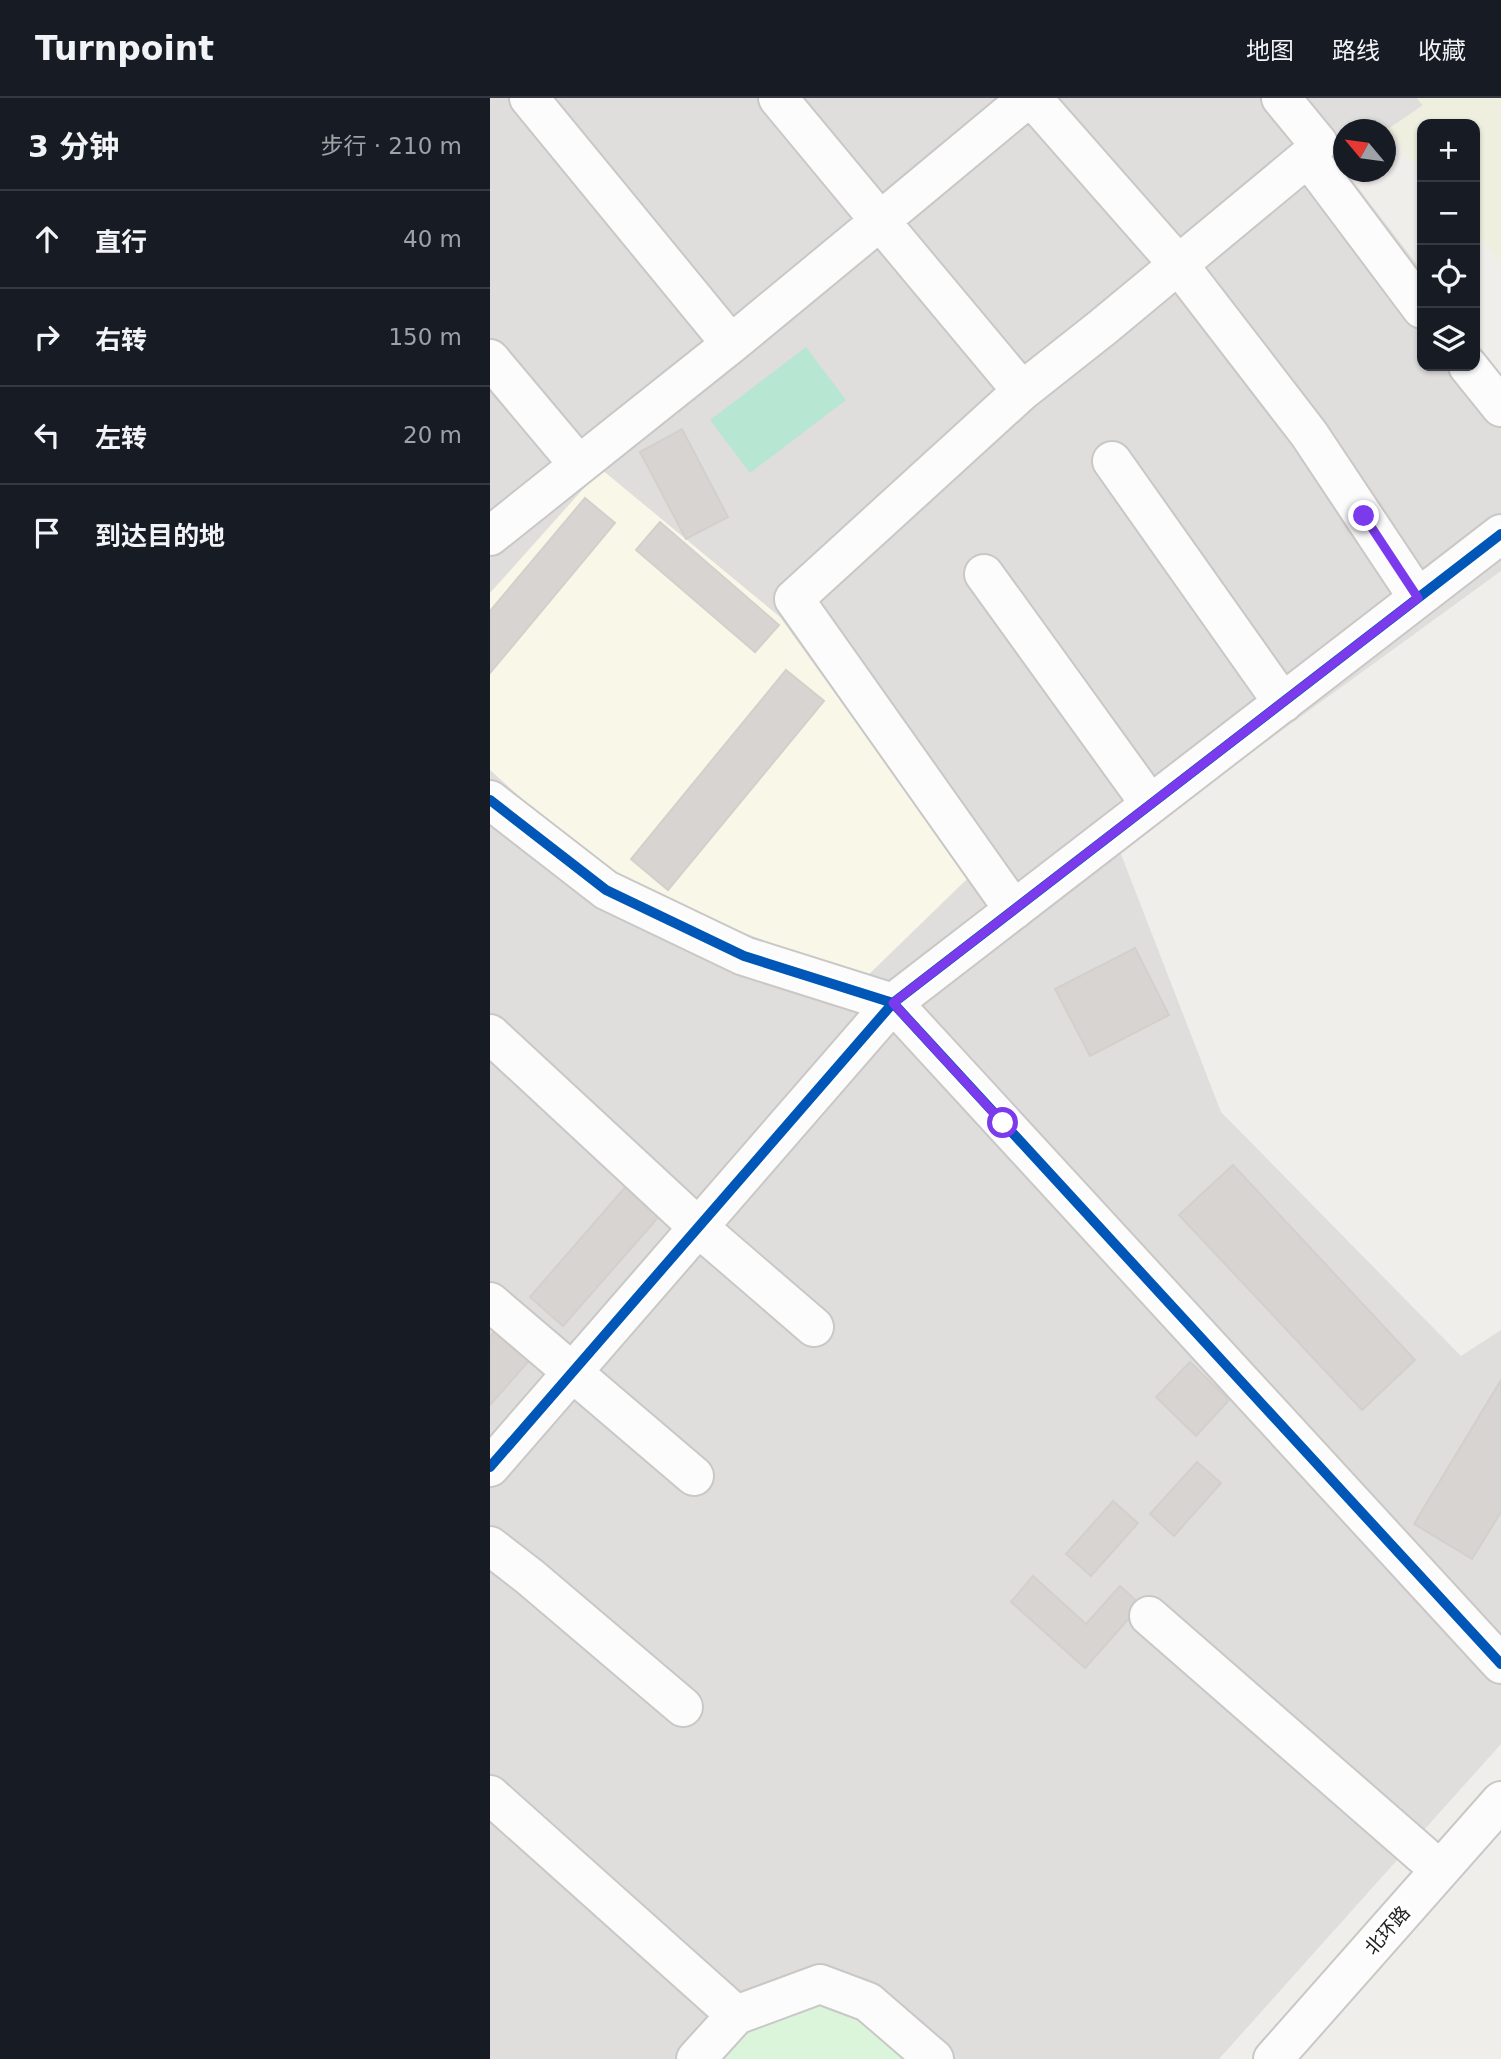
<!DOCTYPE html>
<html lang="zh">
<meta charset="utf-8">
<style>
body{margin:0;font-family:"DejaVu Sans","Noto Sans SC",sans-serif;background:#20242c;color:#f1f3f6}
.controls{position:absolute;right:21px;top:21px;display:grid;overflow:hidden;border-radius:14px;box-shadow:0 2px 5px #0004}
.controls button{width:63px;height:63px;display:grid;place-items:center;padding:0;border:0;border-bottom:2px solid #363941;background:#171b24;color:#f1f3f6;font:35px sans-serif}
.compass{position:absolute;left:843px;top:21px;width:63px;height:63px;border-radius:50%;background:#171b24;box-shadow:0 2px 5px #0004;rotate:299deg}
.stop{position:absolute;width:21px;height:21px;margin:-16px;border:5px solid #7c3aed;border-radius:50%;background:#fff}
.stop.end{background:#7c3aed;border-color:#fff;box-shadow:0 2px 7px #0008}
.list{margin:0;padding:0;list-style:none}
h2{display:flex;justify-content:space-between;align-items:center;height:91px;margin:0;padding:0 28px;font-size:30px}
h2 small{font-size:23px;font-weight:400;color:#9ea1a6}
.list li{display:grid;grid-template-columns:46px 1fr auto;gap:21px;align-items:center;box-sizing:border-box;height:98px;padding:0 28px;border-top:2px solid #363941}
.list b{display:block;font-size:26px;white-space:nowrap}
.list em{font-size:23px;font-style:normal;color:#9ea1a6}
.icon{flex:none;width:38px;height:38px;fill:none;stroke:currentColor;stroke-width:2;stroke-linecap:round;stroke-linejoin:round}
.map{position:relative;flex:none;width:1011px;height:1961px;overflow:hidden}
header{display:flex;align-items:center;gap:42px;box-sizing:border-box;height:98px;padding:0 35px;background:#171b24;border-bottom:2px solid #363941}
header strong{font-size:33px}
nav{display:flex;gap:38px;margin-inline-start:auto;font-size:24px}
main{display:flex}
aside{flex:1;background:#171b24}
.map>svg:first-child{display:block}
</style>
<header>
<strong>Turnpoint</strong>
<nav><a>地图</a><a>路线</a><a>收藏</a></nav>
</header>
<main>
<aside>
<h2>3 分钟<small>步行 · 210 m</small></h2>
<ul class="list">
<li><svg class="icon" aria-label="ahead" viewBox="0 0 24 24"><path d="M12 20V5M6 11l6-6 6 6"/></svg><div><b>直行</b></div><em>40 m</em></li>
<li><svg class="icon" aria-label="right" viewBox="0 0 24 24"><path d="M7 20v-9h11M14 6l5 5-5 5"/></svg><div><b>右转</b></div><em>150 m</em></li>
<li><svg class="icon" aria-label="left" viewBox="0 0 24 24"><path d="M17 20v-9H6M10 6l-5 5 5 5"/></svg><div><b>左转</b></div><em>20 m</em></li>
<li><svg class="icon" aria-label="arrive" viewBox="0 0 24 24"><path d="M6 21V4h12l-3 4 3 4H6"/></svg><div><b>到达目的地</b></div></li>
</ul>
</aside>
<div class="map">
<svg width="1011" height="1961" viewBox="0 0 1011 1961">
<rect width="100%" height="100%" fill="#f0eeeb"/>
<path fill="#dfdedc" d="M 0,0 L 927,0 L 933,7 L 896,33 L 853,32 L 853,61 L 849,64 L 853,70 L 853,74 L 856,74 L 932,173 L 932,268 L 985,268 L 985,242 L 1011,277 L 1011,473 L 629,751 L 731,1014 L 971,1258 L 1011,1232 L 1011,1646 L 729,1961 L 0,1961 Z"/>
<path fill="#f8f7e8" d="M 111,371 L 290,519 L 478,780 L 372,883 L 260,837 L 184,813 L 109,770 L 0,672 L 0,495 Z"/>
<path fill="#efefdf" d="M 927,0 L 1011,0 L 1011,165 L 985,134 L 985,26 L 932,26 L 932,74 L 896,32 L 933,8 Z"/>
<path fill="#daf5da" d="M 316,1901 L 380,1916 L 430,1961 L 235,1961 L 272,1916 Z"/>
<path fill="#b7e6d2" d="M 316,249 L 356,302 L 260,375 L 220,322 Z"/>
<path fill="#d7d4d2" stroke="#d3d0cc" stroke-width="2" d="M 192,331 L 238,419 L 196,441 L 150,354 Z
M 95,400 L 125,425 L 0,575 L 0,513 Z
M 170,424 L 289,527 L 265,554 L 146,452 Z
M 296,572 L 334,603 L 178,792 L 141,761 Z
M 645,850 L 679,917 L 600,958 L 565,891 Z
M 743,1067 L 925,1262 L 872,1312 L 689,1117 Z
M 138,1086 L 172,1115 L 73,1228 L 40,1199 Z
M 10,1226 L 45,1256 L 0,1307 L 0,1239 Z
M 700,1264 L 739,1302 L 706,1338 L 666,1299 Z
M 1011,1282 L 1011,1414 L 982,1461 L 924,1426 Z
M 707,1364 L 731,1385 L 684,1438 L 660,1416 Z
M 623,1403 L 648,1425 L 601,1478 L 576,1456 Z
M 543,1478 L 596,1526 L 630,1488 L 651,1507 L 595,1570 L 521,1504 Z"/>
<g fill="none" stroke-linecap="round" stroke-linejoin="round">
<defs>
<path id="minor" d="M 39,0 L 241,246
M 288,0 L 390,123 L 538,0
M 542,0 L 688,166 L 819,336 L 928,500
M 818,59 L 932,211
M 0,261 L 89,367
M 978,268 L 1011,309
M 622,363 L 793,605
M 0,438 L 241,246 L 390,123 L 532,293
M 494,476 L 660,706
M 0,702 L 116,792 L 254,858 L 403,905 L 1011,1566
M 524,812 L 304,501 L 532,293 L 613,229 L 818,59 L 828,45 L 791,0
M 0,936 L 208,1129 L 324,1229
M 0,1204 L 204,1378
M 0,1369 L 403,905 L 1011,436
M 0,1448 L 40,1479 L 193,1609
M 659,1518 L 950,1772
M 0,1697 L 246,1917
M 206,1961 L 246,1917 L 330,1886 L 378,1904 L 444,1961
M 783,1961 L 1011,1703"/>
</defs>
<use href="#minor" stroke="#c9c8c7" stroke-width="42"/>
<use href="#minor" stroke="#fdfcfc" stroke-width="38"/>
<defs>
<path id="cycleway" d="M 0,702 L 116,792 L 254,858 L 403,905 L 1011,1566
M 0,1369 L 403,905 L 1011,436"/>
</defs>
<use href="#cycleway" stroke="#fff" stroke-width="15"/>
<use href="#cycleway" stroke="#0057b8" stroke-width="10"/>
</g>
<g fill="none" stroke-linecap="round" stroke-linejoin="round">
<path stroke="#7c3aed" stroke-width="9" d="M 513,1025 L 403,905 L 928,500 L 874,418"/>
</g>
<g text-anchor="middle" stroke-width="7" stroke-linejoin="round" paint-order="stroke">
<g font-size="19" fill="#222" stroke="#fff">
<text transform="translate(897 1832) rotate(-49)" y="7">北环路</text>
</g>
</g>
</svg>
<div class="controls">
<button>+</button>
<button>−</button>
<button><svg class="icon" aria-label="locate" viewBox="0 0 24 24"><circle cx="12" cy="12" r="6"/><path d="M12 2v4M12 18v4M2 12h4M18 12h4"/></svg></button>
<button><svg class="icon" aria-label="layers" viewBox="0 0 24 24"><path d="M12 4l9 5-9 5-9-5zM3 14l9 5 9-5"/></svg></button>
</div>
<svg class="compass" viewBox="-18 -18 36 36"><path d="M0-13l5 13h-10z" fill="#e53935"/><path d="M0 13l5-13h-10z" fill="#9ea1a6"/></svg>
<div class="stop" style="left:513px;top:1025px"></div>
<div class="stop end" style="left:874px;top:418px"></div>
</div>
</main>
